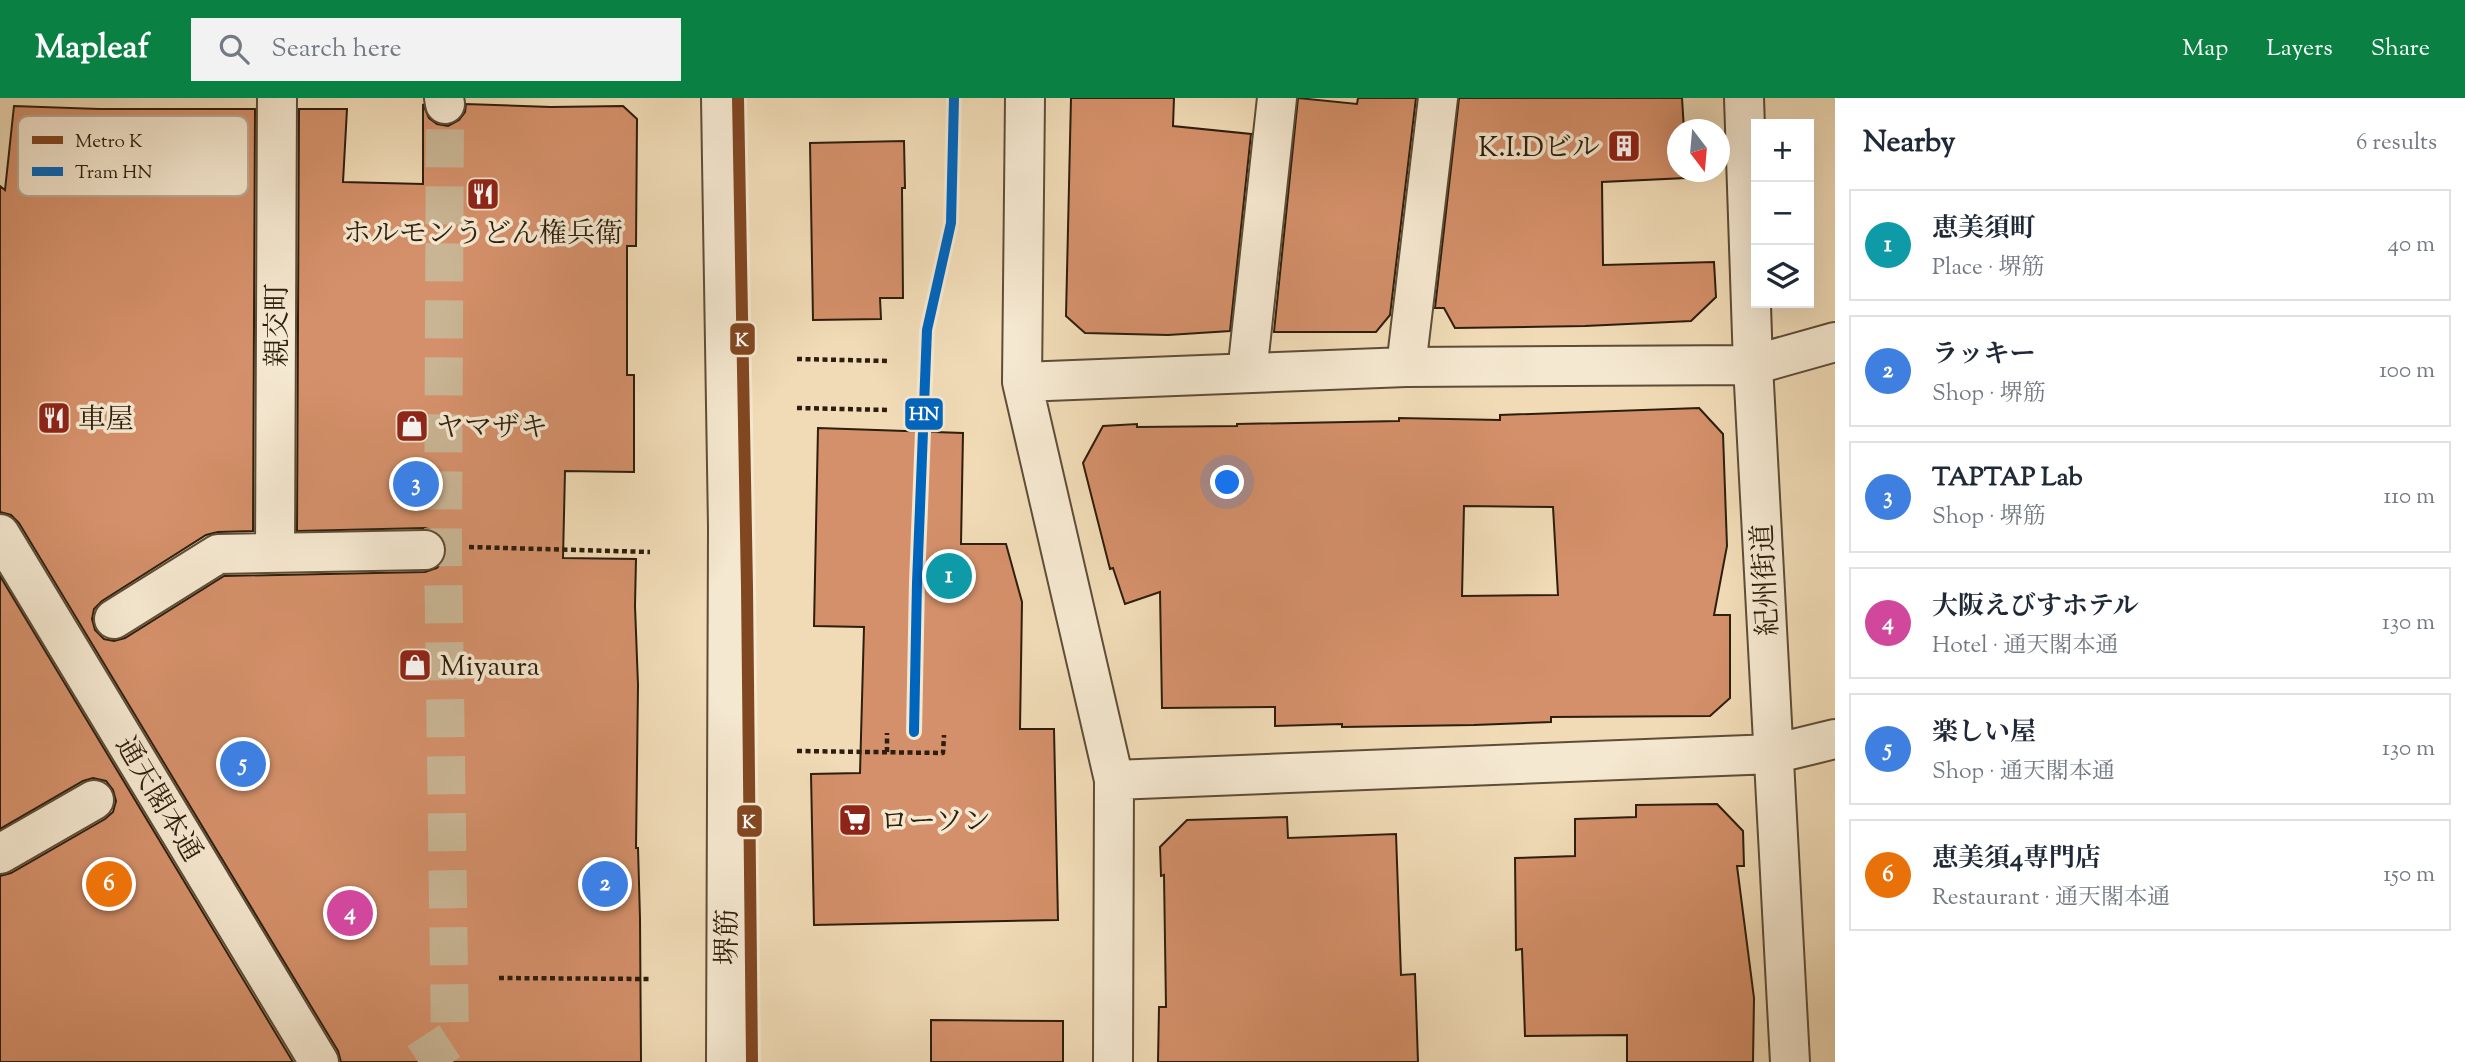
<!DOCTYPE html>
<meta charset="utf-8">
<style>
body{margin:0;font-family:"Sorts Mill Goudy","Noto Serif JP",serif;background:#f2f2f3;color:#1f2937}
.controls{position:absolute;right:21px;top:21px;display:grid;overflow:hidden;border-radius:0px;box-shadow:0 7px 28px #0002}
.controls button{width:63px;height:63px;display:grid;place-items:center;padding:0;border:0;border-bottom:2px solid #e0e1e3;background:#fff;color:#1f2937;font:35px sans-serif}
.compass{position:absolute;left:1667px;top:21px;width:63px;height:63px;border-radius:50%;background:#fff;box-shadow:0 7px 28px #0002;rotate:164deg}
.you{position:absolute;left:1228px;top:385px;width:24px;height:24px;margin:-18px;border:5px solid #fff;border-radius:50%;background:#1a73e8;box-shadow:0 0 0 10px #1a73e833}
.badge{display:grid;place-items:center;width:46px;height:46px;border-radius:50%;background:#0b8043;color:#fff;font-size:23px;font-weight:700}
.pin{position:absolute;translate:-50% -50%;border:4px solid #fff;box-shadow:0 2px 7px #0006}
.list{margin:0;padding:0;list-style:none}
h2{display:flex;justify-content:space-between;align-items:center;height:91px;margin:0;padding:0 28px;font-size:30px}
h2 small{font-size:23px;font-weight:400;color:#747a83}
.list li{display:grid;grid-template-columns:46px 1fr auto;gap:21px;align-items:center;box-sizing:border-box;height:112px;margin:0 14px 14px;padding:0 14px;border:2px solid #e0e1e3;border-radius:0px}
.list b{display:block;font-size:26px;white-space:nowrap}
.list p{margin:0;font-size:23px;white-space:nowrap;color:#747a83}
.list em{font-size:23px;font-style:normal;color:#747a83}
.icon{flex:none;width:38px;height:38px;fill:none;stroke:currentColor;stroke-width:2;stroke-linecap:round;stroke-linejoin:round}
.map{position:relative;flex:none;width:1835px;height:964px;overflow:hidden}
header{display:flex;align-items:center;gap:42px;box-sizing:border-box;height:98px;padding:0 35px;background:#0b8043;color:#fff}
header strong{font-size:33px}
nav{display:flex;gap:38px;margin-inline-start:auto;font-size:24px}
.search{width:490px;height:63px;background:#f2f2f3;display:flex;align-items:center;gap:18px;box-sizing:border-box;padding:0 24px;border-radius:0px;color:#747a83;font-size:26px}
main{display:flex}
aside{flex:1;background:#fff}
.map>svg:first-child{display:block}
</style>
<header>
<strong>Mapleaf</strong>
<div class="search"><svg class="icon" aria-label="search" viewBox="0 0 24 24"><circle cx="10" cy="10" r="6"/><path d="M15 15l6 6"/></svg>Search here</div>
<nav><a>Map</a><a>Layers</a><a>Share</a></nav>
</header>
<main>
<div class="map">
<svg width="1835" height="964" viewBox="0 0 1835 964">
<rect width="100%" height="100%" fill="#f0dbb6"/>
<filter id="stains"><feTurbulence type="fractalNoise" baseFrequency=".00286" numOctaves="4"/><feColorMatrix values="0 0 0 0 .2 0 0 0 0 .09 0 0 0 0 .02 0 0 0 .5 -.17"/></filter>
<radialGradient id="worn" r=".72"><stop offset=".6" stop-color="#630" stop-opacity="0"/><stop offset="1" stop-color="#630" stop-opacity=".3"/></radialGradient>
<path fill="#d4906a" stroke="#2d1e0d" stroke-width="2" fill-rule="evenodd" d="M 1071,0 L 1174,0 L 1173,28 L 1251,36 L 1230,233 L 1168,237 L 1085,235 L 1066,218 Z
M 1298,0 L 1357,6 L 1358,0 L 1416,0 L 1390,217 L 1376,234 L 1274,234 Z
M 1459,0 L 1682,0 L 1684,32 L 1677,32 L 1677,74 L 1686,74 L 1686,80 L 1602,84 L 1603,167 L 1714,164 L 1716,199 L 1691,223 L 1585,228 L 1455,230 L 1444,210 L 1435,210 Z
M 423,6 L 429,20 L 437,26 L 448,28 L 459,22 L 465,14 L 466,6 L 551,9 L 623,8 L 637,21 L 636,148 L 627,148 L 627,277 L 634,277 L 634,374 L 565,373 L 563,460 L 636,461 L 635,508 L 638,587 L 636,750 L 638,750 L 640,820 L 641,964 L 341,964 L 338,953 L 19,425 L 11,417 L 0,414 L 0,88 L 5,92 L 14,8 L 99,11 L 255,11 L 253,433 L 218,434 L 206,437 L 102,503 L 94,511 L 92,521 L 95,532 L 104,541 L 114,543 L 125,540 L 224,478 L 425,474 L 437,470 L 444,462 L 447,451 L 443,440 L 435,433 L 425,430 L 297,433 L 299,11 L 347,11 L 343,84 L 423,86 Z
M 904,43 L 905,90 L 902,90 L 903,200 L 880,200 L 881,221 L 813,222 L 810,45 Z
M 1699,310 L 1723,336 L 1727,448 L 1714,517 L 1730,517 L 1730,600 L 1710,618 L 1551,619 L 1551,624 L 1474,627 L 1342,629 L 1342,626 L 1275,628 L 1275,609 L 1162,610 L 1160,494 L 1125,506 L 1113,470 L 1110,471 L 1083,365 L 1103,328 L 1137,326 L 1137,329 L 1237,328 L 1237,326 L 1399,323 L 1399,320 L 1500,322 L 1500,317 ZM 1464,408 L 1553,409 L 1558,497 L 1462,498 Z
M 818,330 L 963,335 L 961,446 L 1006,446 L 1022,504 L 1020,631 L 1054,631 L 1058,822 L 814,827 L 811,676 L 860,675 L 864,529 L 814,528 Z
M 0,478 L 293,964 L 0,964 L 0,778 L 11,775 L 105,721 L 113,714 L 116,703 L 113,692 L 106,683 L 93,680 L 83,683 L 0,731 Z
M 1717,706 L 1743,733 L 1744,768 L 1737,768 L 1754,900 L 1753,964 L 1627,964 L 1627,937 L 1525,938 L 1522,851 L 1516,852 L 1515,760 L 1575,758 L 1575,721 L 1636,719 L 1636,707 Z
M 1287,719 L 1288,740 L 1396,736 L 1401,877 L 1415,876 L 1418,964 L 1158,964 L 1159,909 L 1166,909 L 1164,777 L 1161,778 L 1160,749 L 1187,722 Z
M 931,922 L 1063,923 L 1063,964 L 931,964 Z"/>
<g fill="none" stroke-linecap="round" stroke-linejoin="round">
<path stroke="#c9b594" stroke-width="38" stroke-dasharray="38 19" stroke-linecap="butt" d="M 418,964 L 450,943 L 443,448 L 445,6"/>
<defs>
<path id="minor" d="M 444,0 L 445,6
M 721,0 L 728,429 L 726,964
M 1025,0 L 1022,284 L 1114,682 L 1113,964
M 1744,0 L 1753,267 L 1790,964
M 1406,269 L 1438,0
M 1247,275 L 1277,0
M 1022,284 L 1406,269 L 1753,267 L 1835,244
M 0,436 L 319,964
M 275,454 L 277,0
M 114,521 L 218,456 L 425,452
M 1114,682 L 1773,656 L 1835,641
M 0,756 L 94,702"/>
</defs>
<use href="#minor" stroke="#5e4d37" stroke-width="42"/>
<path stroke="#2d1e0d" stroke-width="4.5" stroke-dasharray="5 3.5" stroke-linecap="butt" d="M 797,261 L 890,263
M 797,310 L 888,312
M 469,449 L 650,454
M 797,653 L 943,655 L 944,637
M 887,654 L 887,635
M 499,880 L 649,881"/>
<use href="#minor" stroke="#f5e8d0" stroke-width="38"/>
<defs>
<path id="tram-1" d="M 914,634 L 917,485 L 927,232 L 951,125 L 954,0"/>
</defs>
<use href="#tram-1" stroke="#f5e8d0" stroke-width="16"/>
<use href="#tram-1" stroke="#0065bd" stroke-width="10"/>
<defs>
<path id="metro-1" d="M 738,0 L 747,489 L 752,964"/>
</defs>
<use href="#metro-1" stroke="#f5e8d0" stroke-width="18"/>
<use href="#metro-1" stroke="#814721" stroke-width="12"/>
</g>
<defs>
<symbol id="building-square" viewBox="-11 -11 22 22"><rect x="-9" y="-9" width="18" height="18" rx="4" fill="#8f2418" stroke="#f5e8d0"/><path d="M-4-6H4V6H1V3H-1V6H-4ZM-2.5-4.3h1.7v1.8h-1.7ZM.8-4.3h1.7v1.8H.8ZM-2.5-1h1.7V.8h-1.7ZM.8-1h1.7V.8H.8Z" fill="#fff"/></symbol>
<symbol id="restaurant-square" viewBox="-11 -11 22 22"><rect x="-9" y="-9" width="18" height="18" rx="4" fill="#8f2418" stroke="#f5e8d0"/><path d="M-5-6h1v4h1v-4h1v4h1v-4h1v5L-1.5 .5V6h-2V.5L-5-1ZM5-6V6H3V1.5H1.5Q1.5-4 5-6Z" fill="#fff"/></symbol>
<symbol id="shop-square" viewBox="-11 -11 22 22"><rect x="-9" y="-9" width="18" height="18" rx="4" fill="#8f2418" stroke="#f5e8d0"/><path d="M-5-2.5h2.3a2.7 3.5 0 0 1 5.4 0H5L5.5 6h-11ZM-1.5-2.5h3a1.5 2.3 0 0 0-3 0Z" fill="#fff"/></symbol>
<symbol id="supermarket-square" viewBox="-11 -11 22 22"><rect x="-9" y="-9" width="18" height="18" rx="4" fill="#8f2418" stroke="#f5e8d0"/><path d="M-6-5.5h2.5l.6 2H6L4.5 2H-2.5L-4.4-4H-6ZM-1.5 3.2a1.3 1.3 0 1 0 .1 0ZM3 3.2a1.3 1.3 0 1 0 .1 0Z" fill="#fff"/></symbol>
</defs>
<g fill-rule="evenodd">
<use href="#building-square" x="1605" y="29" width="38" height="38"/>
<use href="#restaurant-square" x="464" y="77" width="38" height="38"/>
<use href="#restaurant-square" x="35" y="301" width="38" height="38"/>
<use href="#shop-square" x="393" y="309" width="38" height="38"/>
<use href="#shop-square" x="396" y="548" width="38" height="38"/>
<use href="#supermarket-square" x="836" y="703" width="38" height="38"/>
</g>
<g text-anchor="middle" stroke-width="7" stroke-linejoin="round" paint-order="stroke">
<g font-size="28" fill="#2d1e0d" stroke="#f5e8d0" text-anchor="start">
<text x="1600" y="58" text-anchor="end">K.I.Dビル</text>
<text x="483" y="144" text-anchor="middle">ホルモンうどん権兵衛</text>
<text x="78" y="330">車屋</text>
<text x="436" y="338">ヤマザキ</text>
<text x="440" y="577">Miyaura</text>
<text x="880" y="732">ローソン</text>
</g>
<g font-size="28" fill="#2d1e0d" stroke="#f5e8d0">
<text transform="translate(276 227) rotate(-90)" y="10">親交町</text>
<text transform="translate(1764 482) rotate(-93)" y="10">紀州街道</text>
<text transform="translate(160 700) rotate(59)" y="10">通天閣本通</text>
<text transform="translate(726 839) rotate(-90)" y="10">堺筋</text>
</g>
</g>
<rect x="18" y="18" width="230" height="80" rx="10" fill="#f5e8d0" stroke="#b9ab96" stroke-width="2"/>
<rect x="32" y="38" width="31" height="8" fill="#814721"/>
<rect x="32" y="69" width="31" height="9" fill="#0065bd"/>
<g font-size="19" fill="#2d1e0d">
<text x="75" y="49">Metro K</text>
<text x="75" y="80">Tram HN</text>
</g>
<g stroke="#f5e8d0" stroke-width="2.5">
<rect x="729" y="224" width="27" height="34" rx="7" fill="#814721"/>
<rect x="904" y="299" width="40" height="34" rx="7" fill="#0065bd"/>
<rect x="736" y="706" width="27" height="34" rx="7" fill="#814721"/>
</g>
<g font-size="19" text-anchor="middle" font-weight="bold" fill="#fff">
<text x="742" y="248">K</text>
<text x="924" y="322">HN</text>
<text x="749" y="730">K</text>
</g>
<rect width="100%" height="100%" filter="url(#stains)"/>
<rect width="100%" height="100%" fill="url(#worn)"/>
</svg>
<div class="controls">
<button>+</button>
<button>−</button>
<button><svg class="icon" aria-label="layers" viewBox="0 0 24 24"><path d="M12 4l9 5-9 5-9-5zM3 14l9 5 9-5"/></svg></button>
</div>
<svg class="compass" viewBox="-18 -18 36 36"><path d="M0-13l5 13h-10z" fill="#e53935"/><path d="M0 13l5-13h-10z" fill="#747a83"/></svg>
<div class="you"></div>
<div class="pin badge" style="left:949px;top:478px;background:#0f9aa8">1</div>
<div class="pin badge" style="left:605px;top:786px;background:#3f7fe0">2</div>
<div class="pin badge" style="left:416px;top:386px;background:#3f7fe0">3</div>
<div class="pin badge" style="left:350px;top:815px;background:#d1479c">4</div>
<div class="pin badge" style="left:243px;top:666px;background:#3f7fe0">5</div>
<div class="pin badge" style="left:109px;top:786px;background:#e8710a">6</div>
</div>
<aside>
<h2>Nearby<small>6 results</small></h2>
<ul class="list">
<li><span class="badge" style="background:#0f9aa8">1</span><div><b>恵美須町</b><p>Place · 堺筋</p></div><em>40 m</em></li>
<li><span class="badge" style="background:#3f7fe0">2</span><div><b>ラッキー</b><p>Shop · 堺筋</p></div><em>100 m</em></li>
<li><span class="badge" style="background:#3f7fe0">3</span><div><b>TAPTAP Lab</b><p>Shop · 堺筋</p></div><em>110 m</em></li>
<li><span class="badge" style="background:#d1479c">4</span><div><b>大阪えびすホテル</b><p>Hotel · 通天閣本通</p></div><em>130 m</em></li>
<li><span class="badge" style="background:#3f7fe0">5</span><div><b>楽しい屋</b><p>Shop · 通天閣本通</p></div><em>130 m</em></li>
<li><span class="badge" style="background:#e8710a">6</span><div><b>恵美須4専門店</b><p>Restaurant · 通天閣本通</p></div><em>150 m</em></li>
</ul>
</aside>
</main>
